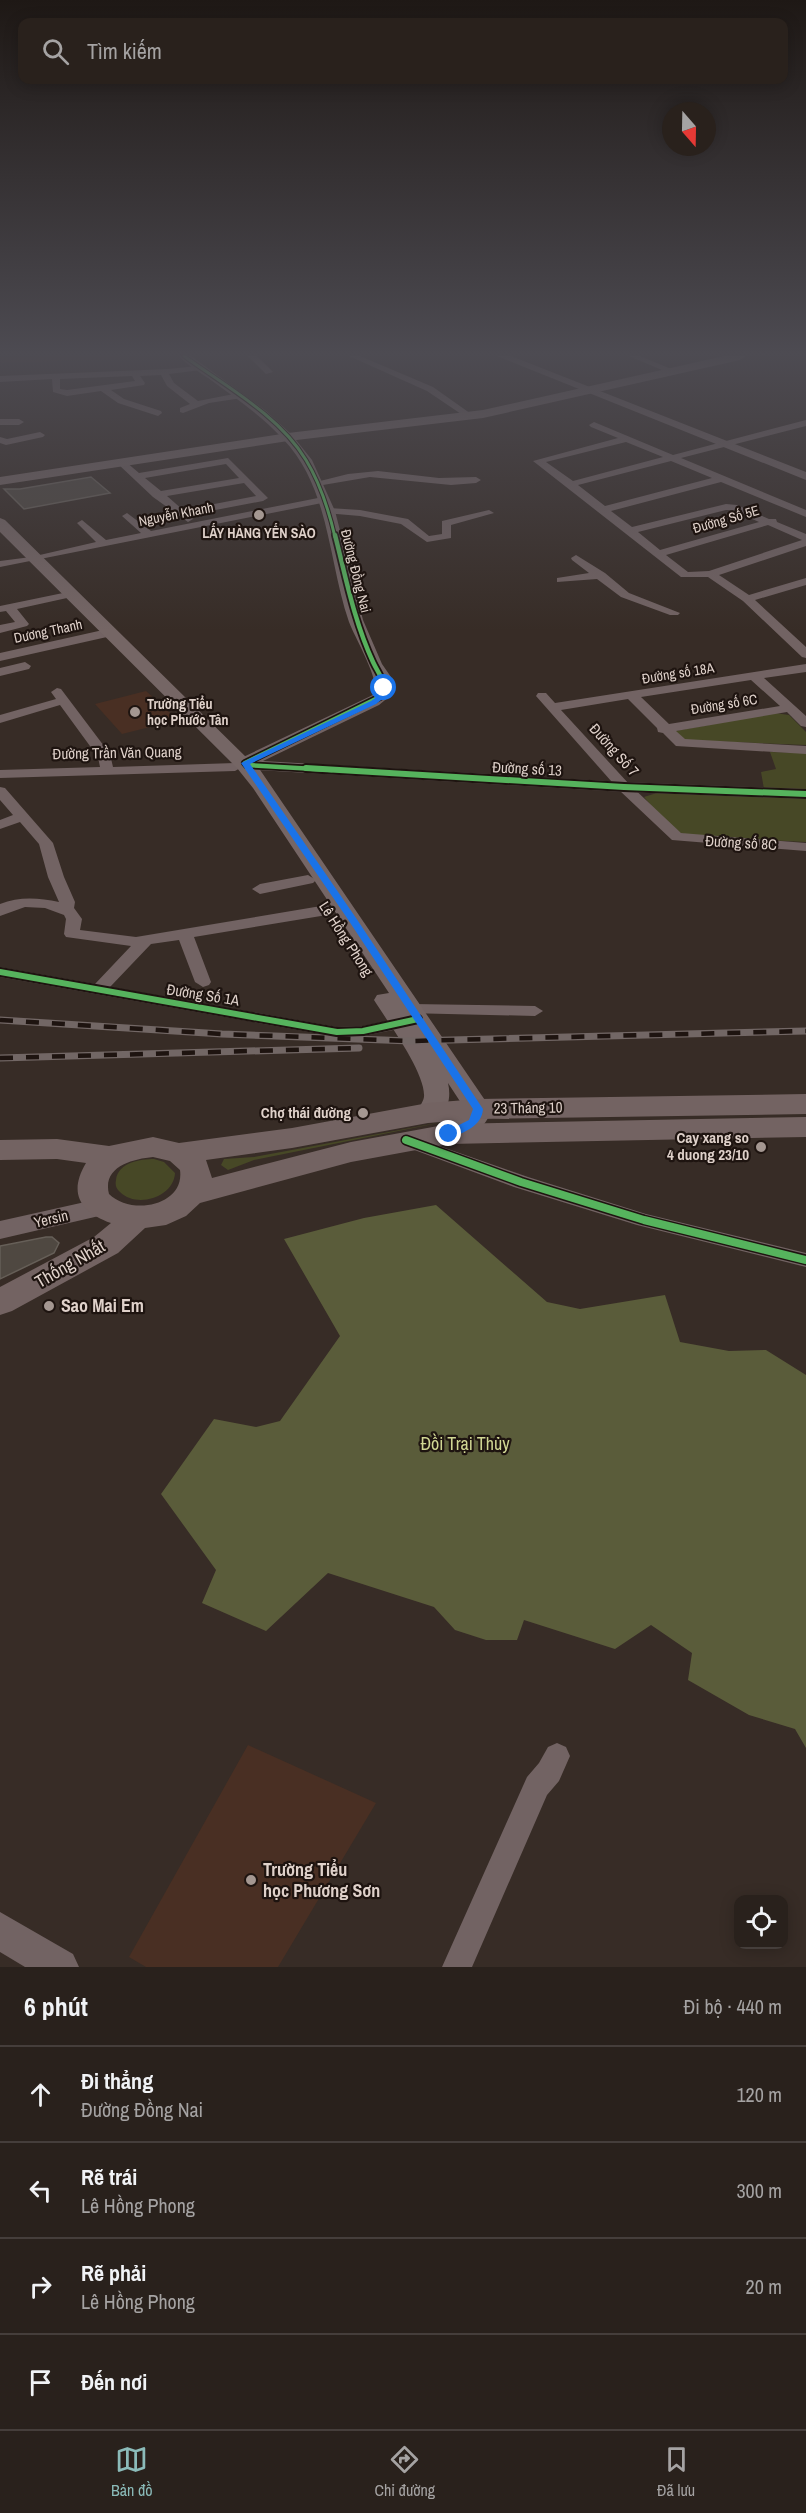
<!DOCTYPE html>
<html lang="vi">
<meta charset="utf-8">
<style>
body{margin:0;font-family:"Archivo Narrow",sans-serif;background:#312925;color:#f1f3f6}
.controls{position:absolute;right:18px;bottom:18px;display:grid;overflow:hidden;border-radius:12px;box-shadow:0 3px 15px #0003}
.controls button{width:54px;height:54px;display:grid;place-items:center;padding:0;border:0;border-bottom:2px solid #453e3b;background:#29211c;color:#f1f3f6;font:30px sans-serif}
.compass{position:absolute;left:662px;top:102px;width:54px;height:54px;border-radius:50%;background:#29211c;box-shadow:0 3px 15px #0003;rotate:160deg}
.stop{position:absolute;width:18px;height:18px;margin:-14px;border:4px solid #1a73e8;border-radius:50%;background:#fff}
.stop.end{background:#1a73e8;border-color:#fff;box-shadow:0 2px 6px #0008}
.list{margin:0;padding:0;list-style:none}
h2{display:flex;justify-content:space-between;align-items:center;height:78px;margin:0;padding:0 24px;font-size:26px}
h2 small{font-size:20px;font-weight:400;color:#a5a3a3}
.list li{display:grid;grid-template-columns:39px 1fr auto;gap:18px;align-items:center;box-sizing:border-box;height:96px;padding:0 24px;border-top:2px solid #453e3b}
.list b{display:block;font-size:22px;white-space:nowrap}
.list p{margin:0;font-size:20px;white-space:nowrap;color:#a5a3a3}
.list em{font-size:20px;font-style:normal;color:#a5a3a3}
.icon{flex:none;width:33px;height:33px;fill:none;stroke:currentColor;stroke-width:2;stroke-linecap:round;stroke-linejoin:round}
.map{position:relative;flex:none;width:806px;height:1967px;overflow:hidden}
.search{position:absolute;background:#29211c;box-shadow:0 3px 15px #0003;left:18px;right:18px;top:18px;height:66px;display:flex;align-items:center;gap:15px;box-sizing:border-box;padding:0 21px;border-radius:12px;color:#a5a3a3;font-size:22px}
.sheet{height:462px;background:#29211c}
nav{display:flex;justify-content:space-around;align-items:center;box-sizing:border-box;height:84px;border-top:2px solid #453e3b;background:#29211c;font-size:16px;color:#a5a3a3}
nav a{display:grid;justify-items:center;gap:3px}
nav .on{color:#8bbbb9}
.map>svg:first-child{display:block}
</style>
<div class="map">
<svg width="806" height="1967" viewBox="0 0 806 1967">
<rect width="100%" height="100%" fill="#372c26"/>
<path fill="#492f23" d="M 48,356 L 120,356 L 119,359 L 1,363 L 0,358 Z
M 146,691 L 178,720 L 122,734 L 95,704 Z
M 248,1745 L 376,1803 L 278,1967 L 146,1967 L 129,1957 Z"/>
<path fill="#474826" d="M 775,713 L 789,715 L 806,732 L 806,745 L 684,740 L 675,731 Z
M 770,752 L 806,753 L 806,791 L 764,789 L 761,772 L 776,769 Z
M 663,791 L 806,796 L 806,842 L 693,836 L 673,831 L 644,797 Z
M 448,1121 L 254,1160 L 228,1170 L 221,1165 L 224,1159 L 254,1157 Z
M 154,1159 L 164,1162 L 175,1173 C 174,1197 137,1209 120,1192 C 116,1189 115,1185 116,1180 C 118,1162 141,1159 154,1159 Z"/>
<path fill="#5a5c3a" d="M 436,1205 L 547,1302 L 580,1309 L 665,1295 L 680,1342 L 729,1351 L 766,1350 L 806,1375 L 806,1748 L 795,1729 L 749,1715 L 688,1680 L 692,1653 L 651,1625 L 615,1649 L 524,1620 L 517,1640 L 486,1640 L 455,1630 L 434,1607 L 328,1573 L 266,1631 L 202,1603 L 216,1570 L 161,1494 L 214,1419 L 256,1427 L 280,1421 L 340,1336 L 284,1239 L 364,1218 Z"/>
<path fill="#4f4841" stroke="#665f58" stroke-width="1.5" d="M 91,477 L 110,493 L 24,509 L 4,489 L 20,489 Z
M 46,1237 L 52,1237 L 59,1243 L 54,1253 L 0,1279 L 0,1246 Z"/>
<g fill="none" stroke-linecap="round" stroke-linejoin="round">
<path fill="#726363" fill-rule="evenodd" d="M 248,356 L 257,356 L 273,372 L 266,374 Z
M 349,356 L 360,356 L 433,387 L 474,416 L 467,418 L 427,391 Z
M 629,356 L 640,356 L 676,371 L 669,373 Z
M 198,366 L 202,368 L 201,370 L 169,374 L 174,383 L 198,401 L 239,393 L 243,396 L 242,398 L 209,403 L 183,413 L 180,412 L 180,408 L 190,404 L 167,386 L 161,375 L 140,376 L 145,383 L 144,385 L 111,390 L 124,399 L 161,411 L 162,413 L 158,416 L 118,403 L 101,391 L 67,396 L 53,392 L 52,379 L 0,382 L 0,376 L 168,369 ZM 132,376 L 135,381 L 67,390 L 60,389 L 60,379 Z
M 0,419 L 19,419 L 24,422 L 19,425 L 0,425 Z
M 806,420 L 806,426 L 681,458 L 806,510 L 806,517 L 721,482 L 611,511 L 632,527 L 726,504 L 737,505 L 769,519 L 776,519 L 777,522 L 806,534 L 806,546 L 719,575 L 749,595 L 806,578 L 806,585 L 755,600 L 806,647 L 806,658 L 802,657 L 743,601 L 708,577 L 681,577 L 533,461 L 618,438 L 591,427 L 589,425 L 594,422 L 673,455 ZM 626,442 L 663,457 L 573,481 L 546,462 ZM 671,461 L 712,478 L 605,506 L 578,485 ZM 726,510 L 732,510 L 759,522 L 660,550 L 638,532 ZM 768,525 L 802,540 L 709,571 L 688,572 L 666,555 Z
M 40,432 L 45,435 L 43,437 L 6,445 L 0,443 L 0,437 L 7,439 Z
M 228,458 L 268,498 L 263,501 L 189,515 L 193,519 L 188,522 L 153,497 L 118,464 L 126,462 L 139,473 ZM 226,464 L 239,478 L 161,491 L 145,478 ZM 244,483 L 256,496 L 183,510 L 167,496 Z
M 378,471 L 439,478 L 476,477 L 481,480 L 476,483 L 451,485 L 370,477 L 317,486 L 312,483 L 348,474 Z
M 323,497 L 328,500 L 327,502 L 0,567 L 0,561 L 31,557 L 96,542 L 77,523 L 82,520 L 106,540 L 141,533 L 122,516 L 127,513 L 151,531 Z
M 329,508 L 360,510 L 408,519 L 429,536 L 442,534 L 442,521 L 489,510 L 494,513 L 451,525 L 451,538 L 427,542 L 401,524 L 360,516 L 325,513 L 325,509 Z
M 576,555 L 605,573 L 629,593 L 680,613 L 678,615 L 670,615 L 621,597 L 597,579 L 557,582 L 557,578 L 589,573 L 572,560 L 571,558 Z
M 63,593 L 67,594 L 67,598 L 17,609 L 29,624 L 27,626 L 0,633 L 0,625 L 15,622 L 6,611 L 0,612 L 0,606 Z
M 103,630 L 107,631 L 107,637 L 0,661 L 0,653 Z
M 25,662 L 31,666 L 29,669 L 0,676 L 0,668 Z
M 806,664 L 806,672 L 764,678 L 806,716 L 806,727 L 801,726 L 787,712 L 676,731 L 685,739 L 806,746 L 806,754 L 676,746 L 663,733 L 658,732 L 657,728 L 628,699 L 561,710 L 629,784 L 681,833 L 806,843 L 806,851 L 672,840 L 619,790 L 536,696 L 538,693 L 546,693 L 555,703 ZM 751,680 L 780,706 L 669,724 L 641,697 Z
M 57,688 L 61,689 L 110,754 L 113,767 L 235,763 L 242,767 L 235,771 L 0,778 L 0,770 L 100,767 L 98,757 L 60,705 L 0,723 L 0,715 L 56,699 L 51,692 Z
M 0,787 L 5,788 L 53,843 L 64,877 L 75,902 L 74,908 L 82,919 L 80,930 L 136,937 L 327,905 L 335,910 L 327,915 L 194,937 L 211,982 L 209,985 L 203,987 L 195,982 L 179,940 L 151,944 L 110,987 L 337,1027 L 363,1026 L 412,1016 L 418,1017 L 420,1021 L 418,1025 L 363,1036 L 337,1037 L 0,977 L 0,967 L 95,984 L 131,946 L 66,937 L 64,934 L 66,919 L 64,915 L 45,908 L 25,907 L 0,916 L 0,904 C 20,896 39,898 59,902 L 48,877 L 39,844 L 20,822 L 0,829 L 0,820 L 13,815 L 0,800 Z
M 308,875 L 316,880 L 313,883 L 260,894 L 252,889 L 260,884 Z
M 412,1004 L 535,1006 L 543,1011 L 535,1016 L 406,1013 L 404,1009 L 406,1005 Z
M 408,1135 L 528,1177 L 646,1214 L 806,1253 L 806,1267 L 637,1225 L 514,1187 L 401,1145 L 399,1141 L 401,1137 Z
M 557,1743 L 566,1747 L 570,1756 L 559,1781 L 547,1795 L 472,1967 L 442,1967 L 527,1777 L 539,1763 L 548,1747 Z"/>
<path fill="#726363" fill-rule="evenodd" d="M 179,356 L 191,356 L 266,411 L 292,435 L 312,460 L 335,511 L 363,620 L 382,664 L 391,677 L 390,696 L 379,705 L 263,761 L 624,782 L 806,789 L 806,799 L 624,792 L 241,769 L 236,763 L 239,759 L 375,694 C 379,678 356,640 349,622 C 328,561 330,488 283,439 C 261,415 234,397 208,378 C 198,371 187,365 179,356 Z
M 497,356 L 511,356 L 806,472 L 806,480 Z
M 103,1198 L 112,1201 L 115,1207 L 112,1213 L 0,1239 L 0,1221 Z
M 0,1912 L 73,1954 L 79,1967 L 25,1967 L 0,1952 Z"/>
<path fill="#756665" fill-rule="evenodd" d="M 724,356 L 746,356 L 740,360 L 483,418 L 288,441 L 0,485 L 0,477 L 288,433 L 483,410 Z
M 0,518 L 5,520 L 248,759 L 254,761 L 491,1109 C 487,1131 460,1146 439,1140 L 436,1134 L 439,1128 L 464,1114 L 465,1109 L 448,1083 C 453,1104 443,1126 419,1119 L 415,1113 C 418,1108 423,1103 424,1097 C 426,1073 387,1021 374,1000 L 377,995 L 389,993 L 253,788 L 237,768 L 0,532 Z"/>
<path fill="#736362" fill-rule="evenodd" d="M 806,1094 L 806,1114 L 478,1119 L 428,1123 L 292,1148 L 206,1160 L 212,1178 L 351,1142 L 449,1124 L 806,1117 L 806,1137 L 449,1144 L 351,1162 L 200,1203 L 186,1216 L 166,1225 L 145,1228 L 118,1253 L 12,1311 L 0,1315 L 0,1287 L 94,1237 L 111,1223 C 80,1212 68,1193 86,1163 L 57,1159 L 0,1160 L 0,1140 L 57,1139 L 109,1146 L 153,1137 L 179,1143 L 292,1128 L 428,1103 L 478,1099 ZM 153,1157 L 170,1161 L 180,1170 C 185,1206 131,1216 109,1194 C 102,1167 132,1159 153,1157 Z"/>
<defs>
<path id="rail" d="M 0,1020 L 222,1034 L 411,1041 L 806,1031
M 0,1058 L 359,1048"/>
</defs>
<use href="#rail" stroke="#726765" stroke-width="7"/>
<use href="#rail" stroke="#1e1410" stroke-width="4.5" stroke-dasharray="13" stroke-linecap="butt"/>
<defs>
<path id="cycleway-far3" d="M 184,356 C 225,386 279,415 306,460 C 320,483 329,511 335,537"/>
<path id="cycleway-far2" d="M 245,763 L 382,696 C 386,680 379,675 373,662 C 354,621 346,578 335,535
M 247,765 L 332,770"/>
<path id="cycleway-far1" d="M 306,768 L 624,787 L 806,794
M 0,972 L 337,1032 L 363,1031 L 418,1019"/>
<path id="cycleway" d="M 406,1140 L 521,1182 L 644,1220 L 806,1260"/>
</defs>
<use href="#cycleway-far3" stroke="#1e1410" stroke-width="5"/>
<use href="#cycleway-far2" stroke="#1e1410" stroke-width="8"/>
<use href="#cycleway-far1" stroke="#1e1410" stroke-width="10"/>
<use href="#cycleway" stroke="#1e1410" stroke-width="11"/>
<use href="#cycleway-far3" stroke="#56b35d" stroke-width="3"/>
<use href="#cycleway-far2" stroke="#56b35d" stroke-width="4.5"/>
<use href="#cycleway-far1" stroke="#56b35d" stroke-width="6"/>
<use href="#cycleway" stroke="#56b35d" stroke-width="8"/>
</g>
<linearGradient id="sky" x2="0" y2="1"><stop stop-color="#1e1815"/><stop offset="0.56" stop-color="#4d4b52"/><stop offset="1" stop-color="#4d4b52" stop-opacity="0"/></linearGradient>
<rect width="806" height="631" fill="url(#sky)"/>
<path fill="#1a73e8" d="M 382,686 L 388,688 L 385,697 L 376,704 L 250,764 L 356,918 L 483,1109 C 482,1126 464,1133 449,1138 L 445,1137 L 445,1132 L 469,1120 L 473,1109 L 347,918 L 241,763 L 371,701 L 379,695 Z"/>
<g fill="#a49791" stroke="#1e1410" stroke-width="2">
<circle cx="259" cy="515" r="6"/>
<circle cx="135" cy="712" r="6"/>
<circle cx="363" cy="1113" r="6"/>
<circle cx="761" cy="1147" r="6"/>
<circle cx="49" cy="1306" r="6"/>
<circle cx="251" cy="1880" r="6"/>
</g>
<g text-anchor="middle" stroke-width="4.5" stroke-linejoin="round" paint-order="stroke">
<g font-size="14" fill="#dfd1ca" stroke="#1e1410">
<text transform="translate(176 514) rotate(-11)" y="5">Nguyễn Khanh</text>
<text transform="translate(726 519) rotate(-16)" y="5">Đường Số 5E</text>
<text transform="translate(356 571) rotate(76)" y="5">Đường Đồng Nai</text>
<text transform="translate(48 631) rotate(-12)" y="5">Dương Thanh</text>
<text transform="translate(678 673) rotate(-9)" y="5">Đường số 18A</text>
<text transform="translate(724 704) rotate(-9)" y="5">Đường số 6C</text>
</g>
<g font-size="14" font-weight="bold" fill="#dfd1ca" stroke="#1e1410">
<text x="259" y="538">LẤY HÀNG YẾN SÀO</text>
<text x="147" y="709" text-anchor="start">Trường Tiểu<tspan x="147" dy="16">học Phước Tân</tspan></text>
</g>
<g font-size="15" fill="#dfd1ca" stroke="#1e1410">
<text transform="translate(614 750) rotate(48)" y="5">Đường Số 7</text>
<text transform="translate(117 753) rotate(-1)" y="5">Đường Trần Văn Quang</text>
<text transform="translate(527 769) rotate(3)" y="5">Đường số 13</text>
<text transform="translate(741 843) rotate(3)" y="5">Đường số 8C</text>
<text transform="translate(346 939) rotate(57)" y="5">Lê Hồng Phong</text>
<text transform="translate(203 995) rotate(9)" y="5">Đường Số 1A</text>
<text transform="translate(528 1108) rotate(-1)" y="5">23 Tháng 10</text>
<text transform="translate(51 1219) rotate(-13)" y="5">Yersin</text>
</g>
<g font-size="15" font-weight="bold" fill="#dfd1ca" stroke="#1e1410" text-anchor="end">
<text x="351" y="1118">Chợ thái đường</text>
<text x="749" y="1143">Cay xang so<tspan x="749" dy="17">4 duong 23/10</tspan></text>
</g>
<g font-size="18" fill="#dfd1ca" stroke="#1e1410">
<text transform="translate(70 1264) rotate(-30)" y="6">Thống Nhất</text>
</g>
<g font-size="18" font-weight="bold" fill="#dfd1ca" stroke="#1e1410" text-anchor="start">
<text x="61" y="1312">Sao Mai Em</text>
<text x="263" y="1876">Trường Tiểu<tspan x="263" dy="21">học Phương Sơn</tspan></text>
</g>
<g font-size="18" fill="#d1d794" stroke="#1e1410">
<text x="465" y="1450">Đồi Trại Thủy</text>
</g>
</g>
</svg>
<div class="controls">
<button><svg class="icon" aria-label="locate" viewBox="0 0 24 24"><circle cx="12" cy="12" r="6"/><path d="M12 2v4M12 18v4M2 12h4M18 12h4"/></svg></button>
</div>
<svg class="compass" viewBox="-18 -18 36 36"><path d="M0-13l5 13h-10z" fill="#e53935"/><path d="M0 13l5-13h-10z" fill="#a5a3a3"/></svg>
<div class="stop" style="left:384px;top:688px"></div>
<div class="stop end" style="left:449px;top:1134px"></div>
<div class="search"><svg class="icon" aria-label="search" viewBox="0 0 24 24"><circle cx="10" cy="10" r="6"/><path d="M15 15l6 6"/></svg>Tìm kiếm</div>
</div>
<section class="sheet">
<h2>6 phút<small>Đi bộ · 440 m</small></h2>
<ul class="list">
<li><svg class="icon" aria-label="ahead" viewBox="0 0 24 24"><path d="M12 20V5M6 11l6-6 6 6"/></svg><div><b>Đi thẳng</b><p>Đường Đồng Nai</p></div><em>120 m</em></li>
<li><svg class="icon" aria-label="left" viewBox="0 0 24 24"><path d="M17 20v-9H6M10 6l-5 5 5 5"/></svg><div><b>Rẽ trái</b><p>Lê Hồng Phong</p></div><em>300 m</em></li>
<li><svg class="icon" aria-label="right" viewBox="0 0 24 24"><path d="M7 20v-9h11M14 6l5 5-5 5"/></svg><div><b>Rẽ phải</b><p>Lê Hồng Phong</p></div><em>20 m</em></li>
<li><svg class="icon" aria-label="arrive" viewBox="0 0 24 24"><path d="M6 21V4h12l-3 4 3 4H6"/></svg><div><b>Đến nơi</b></div></li>
</ul>
</section>
<nav>
<a class="on"><svg class="icon" aria-label="map" viewBox="0 0 24 24"><path d="M3 6l6-2 6 2 6-2v14l-6 2-6-2-6 2zM9 4v14M15 6v14"/></svg>Bản đồ</a>
<a><svg class="icon" aria-label="directions" viewBox="0 0 24 24"><path d="M12 3l9 9-9 9-9-9zM9 14v-3h6M13 9l2 2-2 2"/></svg>Chỉ đường</a>
<a><svg class="icon" aria-label="saved" viewBox="0 0 24 24"><path d="M7 4h10v16l-5-4-5 4z"/></svg>Đã lưu</a>
</nav>
